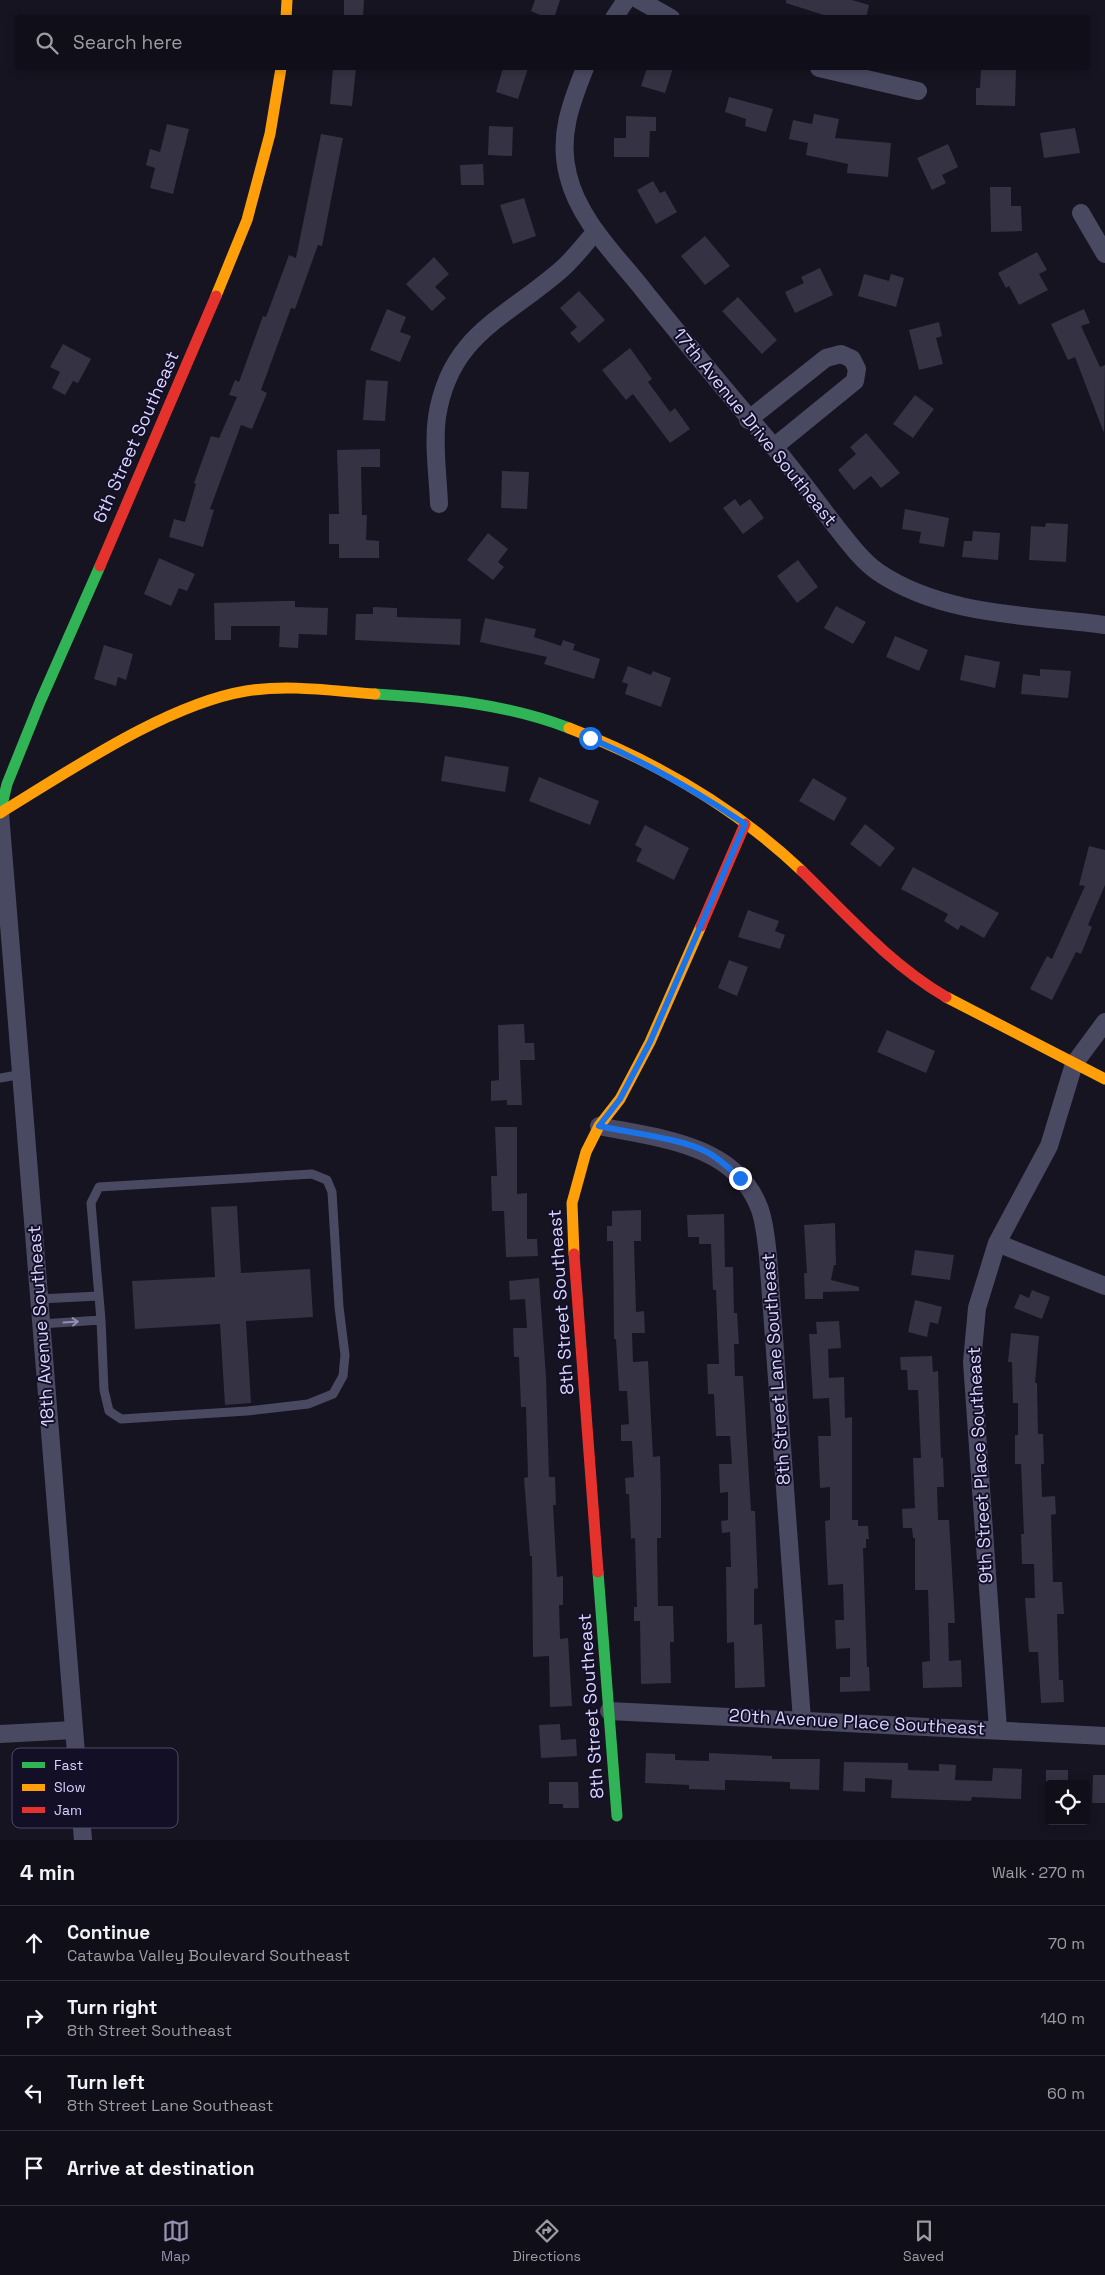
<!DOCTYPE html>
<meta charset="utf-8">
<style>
body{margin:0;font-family:"Space Grotesk",sans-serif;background:#191822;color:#f1f3f6}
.controls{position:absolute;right:15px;bottom:15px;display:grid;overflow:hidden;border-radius:5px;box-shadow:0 2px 8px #0003}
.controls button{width:45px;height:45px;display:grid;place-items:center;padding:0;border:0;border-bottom:1px solid #302f38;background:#100f19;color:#f1f3f6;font:25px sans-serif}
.stop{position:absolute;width:15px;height:15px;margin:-11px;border:4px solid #1a73e8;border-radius:50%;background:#fff}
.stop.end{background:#1a73e8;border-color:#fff;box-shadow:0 1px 5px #0008}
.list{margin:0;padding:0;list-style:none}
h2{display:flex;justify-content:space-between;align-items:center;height:65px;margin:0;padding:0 20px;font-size:21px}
h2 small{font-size:16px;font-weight:400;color:#9c9ca2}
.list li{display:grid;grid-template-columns:32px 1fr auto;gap:15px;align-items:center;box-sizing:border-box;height:75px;padding:0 20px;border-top:1px solid #302f38}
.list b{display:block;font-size:19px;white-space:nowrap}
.list p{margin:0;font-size:16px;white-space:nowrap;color:#9c9ca2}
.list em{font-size:16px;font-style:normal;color:#9c9ca2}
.icon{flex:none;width:28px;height:28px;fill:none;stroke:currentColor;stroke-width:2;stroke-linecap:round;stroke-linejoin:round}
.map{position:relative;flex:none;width:1105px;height:1840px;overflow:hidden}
.search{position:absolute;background:#100f19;box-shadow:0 2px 8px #0003;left:15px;right:15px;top:15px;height:55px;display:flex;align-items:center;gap:12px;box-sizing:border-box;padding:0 18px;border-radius:5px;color:#9c9ca2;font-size:19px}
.sheet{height:365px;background:#100f19}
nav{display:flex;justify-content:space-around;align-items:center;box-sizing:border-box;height:70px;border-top:1px solid #302f38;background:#100f19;font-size:14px;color:#9c9ca2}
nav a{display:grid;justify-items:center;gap:2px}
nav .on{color:#9591b1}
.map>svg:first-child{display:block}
</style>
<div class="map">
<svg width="1105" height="1840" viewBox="0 0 1105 1840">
<rect width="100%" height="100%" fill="#161421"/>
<path fill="#343243" d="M 344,0 L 364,0 L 363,18 L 344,18 Z
M 535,0 L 560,0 L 554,18 L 547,18 L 531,11 Z
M 786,0 L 852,0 L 869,5 L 866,18 L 833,18 L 786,3 Z
M 333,68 L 356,68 L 352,106 L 330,104 Z
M 503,68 L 528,68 L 518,99 L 496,92 Z
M 647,68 L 673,68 L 665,93 L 641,86 Z
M 981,68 L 1016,69 L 1015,106 L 976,105 L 976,88 L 980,88 Z
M 729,97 L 773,109 L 766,132 L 745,126 L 746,119 L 725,112 Z
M 814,114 L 839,119 L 835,138 L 891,143 L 888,177 L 847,173 L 848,164 L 806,155 L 808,143 L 789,139 L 793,120 L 812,124 Z
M 626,116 L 656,117 L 656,131 L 650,131 L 649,157 L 614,157 L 614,138 L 626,138 Z
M 167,124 L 189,129 L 173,194 L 150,188 L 155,168 L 146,165 L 150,149 L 160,152 Z
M 489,126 L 513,127 L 512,156 L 488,155 Z
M 1075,128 L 1080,153 L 1044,158 L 1040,133 Z
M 321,134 L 343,138 L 322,246 L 318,245 L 295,309 L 291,308 L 261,390 L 267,393 L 252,429 L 241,425 L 210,509 L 214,510 L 203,547 L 169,537 L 174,519 L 185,522 L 196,484 L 194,483 L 211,436 L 219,438 L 237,397 L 229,395 L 235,380 L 239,382 L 263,316 L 266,317 L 289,255 L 296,258 Z
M 948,144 L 958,167 L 942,175 L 946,183 L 932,190 L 917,158 Z
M 483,164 L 484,185 L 461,185 L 460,165 Z
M 653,181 L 660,193 L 665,191 L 677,212 L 656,224 L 637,190 Z
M 990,187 L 1011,187 L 1011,206 L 1021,206 L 1022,231 L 991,232 Z
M 524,198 L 536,236 L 513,244 L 500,205 Z
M 705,236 L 730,266 L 705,285 L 681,256 Z
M 1037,252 L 1047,270 L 1039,274 L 1048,290 L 1019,305 L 1009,286 L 1006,288 L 998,273 Z
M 434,257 L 449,274 L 435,287 L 446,298 L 432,311 L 406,284 Z
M 820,268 L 833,295 L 795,313 L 785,292 L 804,283 L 801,277 Z
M 864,274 L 889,281 L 891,274 L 904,278 L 896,307 L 858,296 Z
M 579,291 L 605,320 L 579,343 L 570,333 L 577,327 L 560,308 Z
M 738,297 L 777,340 L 762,354 L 722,311 Z
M 387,309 L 406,317 L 400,332 L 411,336 L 400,362 L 370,350 Z
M 1084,309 L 1090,323 L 1081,326 L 1100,367 L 1105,365 L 1104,433 L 1075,357 L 1068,360 L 1051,324 Z
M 939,322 L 942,336 L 936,338 L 943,364 L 919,370 L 909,330 Z
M 63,344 L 91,359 L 78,383 L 73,381 L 65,395 L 52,388 L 60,372 L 50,367 Z
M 630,348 L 652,379 L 648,382 L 670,412 L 675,408 L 690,429 L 670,443 L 633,394 L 626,400 L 602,370 Z
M 366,380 L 388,381 L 385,421 L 363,420 Z
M 915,395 L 934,409 L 913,438 L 893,424 Z
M 866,433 L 900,473 L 881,488 L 871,476 L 854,490 L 838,470 L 856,454 L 850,447 Z
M 380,449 L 380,467 L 361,467 L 362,515 L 367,515 L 366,540 L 379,541 L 379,558 L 339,558 L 339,544 L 329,544 L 329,514 L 339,514 L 337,450 Z
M 502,471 L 529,472 L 527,509 L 501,508 Z
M 735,499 L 740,506 L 750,499 L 764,518 L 743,534 L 723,508 Z
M 905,509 L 949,518 L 944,547 L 919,543 L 921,532 L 902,529 Z
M 1046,523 L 1068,524 L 1066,562 L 1029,560 L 1031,526 L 1045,527 Z
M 973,531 L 1000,533 L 998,560 L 962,557 L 964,541 L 972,541 Z
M 488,533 L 508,549 L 498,562 L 504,567 L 493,580 L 467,560 Z
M 159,558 L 195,574 L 187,591 L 179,588 L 171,606 L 144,594 Z
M 798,560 L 818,587 L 797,603 L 777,576 Z
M 281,601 L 295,601 L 295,607 L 328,608 L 327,635 L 299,634 L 298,648 L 279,647 L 280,626 L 231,626 L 231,640 L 215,640 L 214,603 Z
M 836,606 L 866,622 L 853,644 L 824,628 Z
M 373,607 L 397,608 L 397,617 L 461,619 L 460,645 L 355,640 L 356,614 L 373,614 Z
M 485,618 L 536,629 L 534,637 L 561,646 L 563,640 L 575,644 L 573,650 L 600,659 L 594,679 L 544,664 L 547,657 L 480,642 Z
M 895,636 L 928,650 L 919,671 L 886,657 Z
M 104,645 L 133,654 L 126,680 L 118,677 L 116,686 L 94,679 Z
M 965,655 L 1000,662 L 995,688 L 960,680 Z
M 628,666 L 651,675 L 653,671 L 671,678 L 661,707 L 625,694 L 628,684 L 622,682 Z
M 1040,669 L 1071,671 L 1068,698 L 1021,694 L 1023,674 L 1040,676 Z
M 445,756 L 509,767 L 505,792 L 441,781 Z
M 539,777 L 599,801 L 590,825 L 529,801 Z
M 813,778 L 847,798 L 834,821 L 799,801 Z
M 865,824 L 895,848 L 880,867 L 850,844 Z
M 645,825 L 689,848 L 674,880 L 636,861 L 642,849 L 635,845 Z
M 1089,846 L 1105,850 L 1105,885 L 1088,925 L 1092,927 L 1081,954 L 1076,952 L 1052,1000 L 1030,989 L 1047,956 L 1052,959 L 1085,886 L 1079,885 Z
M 913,867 L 999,913 L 984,938 L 961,925 L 958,930 L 944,921 L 948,914 L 901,889 Z
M 748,910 L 779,921 L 775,931 L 785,935 L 780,949 L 738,937 Z
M 729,960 L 748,967 L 737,996 L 718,988 Z
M 524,1024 L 525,1043 L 534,1043 L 535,1060 L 520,1060 L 522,1105 L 507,1105 L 507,1100 L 491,1101 L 491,1081 L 499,1080 L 498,1025 Z
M 887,1030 L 935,1051 L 926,1073 L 877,1052 Z
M 495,1127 L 517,1127 L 517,1194 L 527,1193 L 527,1239 L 537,1239 L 538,1256 L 506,1257 L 504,1211 L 492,1211 L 491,1176 L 497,1176 Z
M 237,1206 L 241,1273 L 310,1269 L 313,1317 L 246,1321 L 251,1403 L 225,1405 L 220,1324 L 135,1329 L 132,1281 L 215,1277 L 211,1207 Z
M 641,1210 L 641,1241 L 634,1241 L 636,1312 L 644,1311 L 645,1333 L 632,1333 L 633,1362 L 648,1361 L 653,1457 L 660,1456 L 661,1493 L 661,1538 L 657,1538 L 658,1606 L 673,1606 L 674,1642 L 670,1642 L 671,1683 L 641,1684 L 640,1621 L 634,1621 L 634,1607 L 637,1607 L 635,1538 L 631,1539 L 629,1494 L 626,1494 L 625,1478 L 634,1477 L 632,1441 L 621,1441 L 621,1425 L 629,1424 L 627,1391 L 619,1391 L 616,1339 L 614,1339 L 613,1241 L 607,1241 L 607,1226 L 612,1226 L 612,1211 Z
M 724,1214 L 725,1267 L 733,1267 L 734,1313 L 737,1313 L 739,1344 L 734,1344 L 735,1376 L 743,1376 L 751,1511 L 755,1511 L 758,1588 L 754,1589 L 754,1625 L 762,1624 L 765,1687 L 735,1688 L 734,1642 L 727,1643 L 726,1567 L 731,1567 L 730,1532 L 722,1533 L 721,1521 L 728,1520 L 728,1492 L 720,1493 L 719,1464 L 732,1464 L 730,1436 L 716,1436 L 714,1394 L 708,1394 L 707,1364 L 719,1364 L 716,1290 L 713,1290 L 711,1244 L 699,1244 L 699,1237 L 688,1237 L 687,1215 Z
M 835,1223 L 836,1265 L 834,1265 L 831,1280 L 859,1287 L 859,1291 L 823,1292 L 823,1299 L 805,1299 L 804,1273 L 807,1273 L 804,1225 Z
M 915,1250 L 954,1255 L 950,1280 L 911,1275 Z
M 539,1278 L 546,1377 L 549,1477 L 555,1477 L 556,1505 L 553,1505 L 557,1577 L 563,1576 L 563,1605 L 559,1605 L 560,1639 L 568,1638 L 572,1706 L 550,1707 L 549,1656 L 533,1657 L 532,1556 L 530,1556 L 524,1478 L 528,1477 L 526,1407 L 521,1407 L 519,1357 L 514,1357 L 513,1328 L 527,1328 L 525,1299 L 510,1300 L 509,1281 Z
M 1032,1290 L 1050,1297 L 1042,1319 L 1014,1308 L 1020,1294 L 1029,1298 Z
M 915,1300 L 942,1307 L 938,1324 L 930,1322 L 927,1337 L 908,1332 Z
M 839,1321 L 841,1348 L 828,1349 L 829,1378 L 844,1377 L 845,1418 L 852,1417 L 852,1520 L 858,1520 L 858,1526 L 868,1526 L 869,1539 L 866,1539 L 866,1548 L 863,1548 L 867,1667 L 869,1667 L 870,1691 L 840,1692 L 840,1677 L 850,1677 L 850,1648 L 836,1649 L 835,1620 L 844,1620 L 843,1584 L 828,1585 L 825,1521 L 830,1520 L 830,1487 L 820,1488 L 818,1436 L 831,1436 L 829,1398 L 813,1399 L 809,1334 L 817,1334 L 816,1322 Z
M 1011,1333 L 1039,1336 L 1035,1383 L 1037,1383 L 1038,1434 L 1043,1434 L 1044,1464 L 1041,1464 L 1042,1497 L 1055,1496 L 1056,1514 L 1051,1515 L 1053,1582 L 1062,1582 L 1064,1614 L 1057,1614 L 1059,1680 L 1063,1680 L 1064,1702 L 1041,1703 L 1038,1652 L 1029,1652 L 1025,1598 L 1035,1598 L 1034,1564 L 1022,1564 L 1021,1534 L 1024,1534 L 1021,1464 L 1015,1464 L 1015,1435 L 1018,1435 L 1018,1403 L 1013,1403 L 1012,1362 L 1008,1362 Z
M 932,1356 L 933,1372 L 938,1371 L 941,1458 L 943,1458 L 944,1487 L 937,1487 L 938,1520 L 949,1520 L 951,1553 L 955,1623 L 948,1623 L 949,1661 L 961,1660 L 962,1687 L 923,1688 L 922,1662 L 930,1661 L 928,1590 L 915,1590 L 915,1538 L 913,1538 L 912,1528 L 903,1528 L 902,1509 L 915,1508 L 913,1458 L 921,1458 L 918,1390 L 908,1390 L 907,1370 L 901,1370 L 900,1357 Z
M 560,1724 L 561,1740 L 576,1739 L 577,1756 L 541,1758 L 539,1725 Z
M 646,1753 L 675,1754 L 675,1760 L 709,1761 L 709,1753 L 772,1756 L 772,1759 L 820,1759 L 819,1790 L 790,1789 L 790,1782 L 725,1780 L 725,1790 L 689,1789 L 689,1785 L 645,1783 Z
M 844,1762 L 908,1763 L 908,1770 L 939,1771 L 939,1764 L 956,1765 L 955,1780 L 992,1781 L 993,1768 L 1022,1769 L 1021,1799 L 972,1797 L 971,1801 L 891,1798 L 892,1780 L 865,1778 L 865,1792 L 843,1791 Z
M 1046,1770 L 1068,1770 L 1068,1784 L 1046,1784 Z
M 1093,1775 L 1105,1775 L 1105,1803 L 1092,1803 Z
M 549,1782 L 578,1782 L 579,1808 L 563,1808 L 563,1804 L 549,1804 Z"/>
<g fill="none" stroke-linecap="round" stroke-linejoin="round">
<path stroke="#4a4962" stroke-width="9" d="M 0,1078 L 23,1074
M 312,1174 L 327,1180 L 332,1192 L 339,1307 L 345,1355 L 343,1376 L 333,1394 L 308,1404 L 247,1411 L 121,1419 L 109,1411 L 104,1390 L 101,1320 L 91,1203 L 99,1187 Z
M 39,1299 L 99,1296
M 41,1324 L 101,1320"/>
<path stroke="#4a4962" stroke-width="18" d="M 639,0 L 671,18
M 614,18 L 626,0
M 585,68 C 571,103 558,136 568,175 C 579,221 617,256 645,292 C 687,344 730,396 774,447 C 796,473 816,501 837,528 C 849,543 862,561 878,572 C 943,616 1029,615 1105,625
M 819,68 L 918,91
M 1081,213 L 1105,254
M 748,420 L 826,358 L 841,354 L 852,359 L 857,369 L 855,381 L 774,447
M 439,504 C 438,475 433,445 437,417 C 450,333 507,318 563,268 C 575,257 585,244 596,231
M 0,813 L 83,1840
M 599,1126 C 656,1138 734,1143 759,1207 C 765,1222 766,1240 768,1256 L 802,1720
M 997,1243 L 1105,1286
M 609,1711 L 1105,1736
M 998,1729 L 972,1362 L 977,1308 L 997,1243 L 1049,1146 L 1074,1064 L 1105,1022
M 0,1734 L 74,1730"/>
<path stroke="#30b455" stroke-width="11" d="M 375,694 C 441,698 507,704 569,728
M 0,813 L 7,784 L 40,702 L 100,566
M 598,1572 L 617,1816"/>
<path stroke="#ff9f0a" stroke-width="11" d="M 286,18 L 287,0
M 216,296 L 247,220 L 270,134 L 281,68
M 569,728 C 654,761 736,808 802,871
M 0,813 C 69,771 167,704 246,691 C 289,684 332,691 375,694
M 946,997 L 1105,1079
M 574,1254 L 572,1203 L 586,1152 L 599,1126 L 620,1099 L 650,1042 L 701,926"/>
<path stroke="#e5322d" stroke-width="11" d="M 100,566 L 216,296
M 802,871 C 848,916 890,964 946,997
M 701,926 L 745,824
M 574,1254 L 598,1572"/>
</g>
<defs><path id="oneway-shaft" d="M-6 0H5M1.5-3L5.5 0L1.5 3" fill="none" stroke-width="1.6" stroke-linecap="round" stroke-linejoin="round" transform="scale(1.25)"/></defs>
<use stroke="#928eb0" href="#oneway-shaft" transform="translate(71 1322) rotate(-4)"/>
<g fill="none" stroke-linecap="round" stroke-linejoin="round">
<path stroke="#1a73e8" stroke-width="6" d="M 590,738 C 645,762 696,791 745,824 L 650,1042 L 620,1099 L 599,1126 C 630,1133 680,1138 707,1152 C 720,1159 730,1169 740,1178"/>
</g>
<g text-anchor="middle" stroke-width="4" stroke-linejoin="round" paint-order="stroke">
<g font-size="18" fill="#d9d4ff" stroke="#130f26">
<text transform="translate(755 427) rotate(51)" y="6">17th Avenue Drive Southeast</text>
<text transform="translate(136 437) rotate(-66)" y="6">6th Street Southeast</text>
<text transform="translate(561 1302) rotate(-94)" y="6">8th Street Southeast</text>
<text transform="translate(41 1326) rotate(-94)" y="6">18th Avenue Southeast</text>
<text transform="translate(776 1369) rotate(-94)" y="6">8th Street Lane Southeast</text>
<text transform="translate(980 1465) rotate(-93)" y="6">9th Street Place Southeast</text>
<text transform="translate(591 1706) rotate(-94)" y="6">8th Street Southeast</text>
<text transform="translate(857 1722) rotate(3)" y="6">20th Avenue Place Southeast</text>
</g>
</g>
<rect x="12" y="1748" width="166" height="80" rx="8" fill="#130f26" stroke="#4e4a67" stroke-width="1"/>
<rect x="22" y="1762" width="23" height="6" fill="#30b455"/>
<rect x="22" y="1784" width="23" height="7" fill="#ff9f0a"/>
<rect x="22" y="1807" width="23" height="6" fill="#e5322d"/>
<g font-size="14" fill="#d9d4ff">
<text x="54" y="1770">Fast</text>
<text x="54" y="1792">Slow</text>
<text x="54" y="1815">Jam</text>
</g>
</svg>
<div class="controls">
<button><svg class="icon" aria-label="locate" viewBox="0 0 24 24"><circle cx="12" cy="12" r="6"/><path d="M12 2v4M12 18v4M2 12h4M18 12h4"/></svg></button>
</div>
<div class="stop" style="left:590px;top:738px"></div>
<div class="stop end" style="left:740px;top:1178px"></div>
<div class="search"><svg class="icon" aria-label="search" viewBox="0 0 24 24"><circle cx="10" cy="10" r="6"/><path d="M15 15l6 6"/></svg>Search here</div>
</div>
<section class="sheet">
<h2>4 min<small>Walk · 270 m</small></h2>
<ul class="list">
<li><svg class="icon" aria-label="ahead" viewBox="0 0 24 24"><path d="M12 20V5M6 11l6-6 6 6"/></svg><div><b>Continue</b><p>Catawba Valley Boulevard Southeast</p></div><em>70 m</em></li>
<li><svg class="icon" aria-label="right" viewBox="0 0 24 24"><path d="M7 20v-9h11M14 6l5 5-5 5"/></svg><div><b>Turn right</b><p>8th Street Southeast</p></div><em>140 m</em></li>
<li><svg class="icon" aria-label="left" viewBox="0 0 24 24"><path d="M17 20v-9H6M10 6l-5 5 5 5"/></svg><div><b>Turn left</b><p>8th Street Lane Southeast</p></div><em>60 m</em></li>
<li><svg class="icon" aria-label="arrive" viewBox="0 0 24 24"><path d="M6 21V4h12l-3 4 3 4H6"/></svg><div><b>Arrive at destination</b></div></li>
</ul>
</section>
<nav>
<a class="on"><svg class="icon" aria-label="map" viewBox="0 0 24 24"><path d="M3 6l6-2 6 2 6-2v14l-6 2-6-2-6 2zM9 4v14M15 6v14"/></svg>Map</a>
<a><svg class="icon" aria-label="directions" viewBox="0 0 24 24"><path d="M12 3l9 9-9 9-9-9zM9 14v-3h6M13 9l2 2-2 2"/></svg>Directions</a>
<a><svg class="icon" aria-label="saved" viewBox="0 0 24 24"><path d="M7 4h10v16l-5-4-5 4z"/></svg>Saved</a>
</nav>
